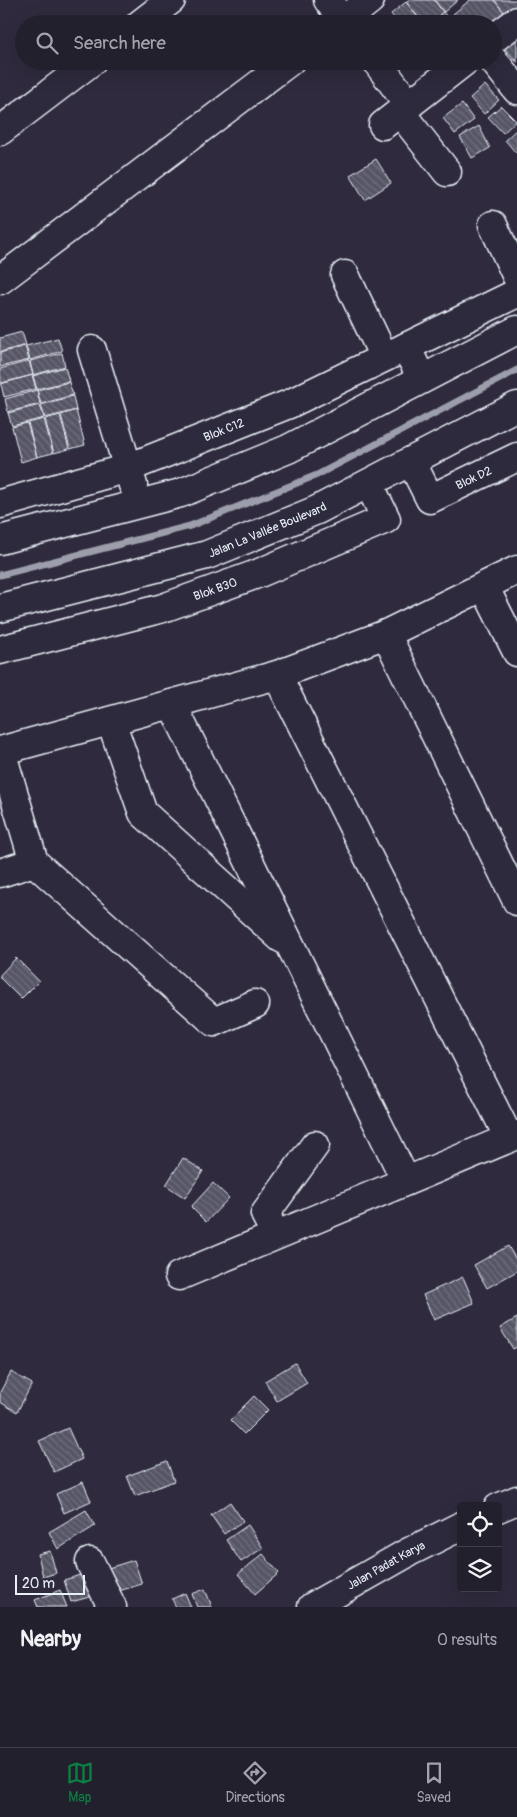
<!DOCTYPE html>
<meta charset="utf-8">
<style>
body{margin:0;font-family:Pangolin,sans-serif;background:#2b2836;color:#f1f3f6}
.controls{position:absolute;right:15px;bottom:15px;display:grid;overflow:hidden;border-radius:5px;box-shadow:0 5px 20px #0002}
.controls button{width:45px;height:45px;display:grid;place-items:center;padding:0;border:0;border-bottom:1px solid #403e4a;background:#23202e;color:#f1f3f6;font:25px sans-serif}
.scale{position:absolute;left:15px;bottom:12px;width:70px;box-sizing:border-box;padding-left:5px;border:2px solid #e8f1f8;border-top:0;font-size:14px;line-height:18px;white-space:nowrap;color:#e8f1f8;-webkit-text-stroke:4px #2f2a3d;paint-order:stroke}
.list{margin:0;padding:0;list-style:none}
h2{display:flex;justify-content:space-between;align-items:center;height:65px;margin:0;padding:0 20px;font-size:21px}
h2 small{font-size:16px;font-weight:400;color:#a3a3aa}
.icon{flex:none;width:28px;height:28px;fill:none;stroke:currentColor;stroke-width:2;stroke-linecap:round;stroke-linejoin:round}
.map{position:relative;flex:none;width:517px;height:1607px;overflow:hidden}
.search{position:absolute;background:#23202e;box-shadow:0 5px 20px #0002;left:15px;right:15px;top:15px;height:55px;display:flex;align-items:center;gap:12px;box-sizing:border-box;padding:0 18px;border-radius:28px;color:#a3a3aa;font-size:19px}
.sheet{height:140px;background:#23202e}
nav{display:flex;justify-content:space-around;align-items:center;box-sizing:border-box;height:70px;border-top:1px solid #403e4a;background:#23202e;font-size:14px;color:#a3a3aa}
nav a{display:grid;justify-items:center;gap:2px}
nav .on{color:#0b8043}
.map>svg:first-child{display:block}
</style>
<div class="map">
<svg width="517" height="1607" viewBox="0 0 517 1607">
<defs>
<pattern id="building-back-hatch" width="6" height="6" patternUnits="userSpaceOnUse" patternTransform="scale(1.25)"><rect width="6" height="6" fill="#575565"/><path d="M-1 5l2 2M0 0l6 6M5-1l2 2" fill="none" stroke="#6f6e7c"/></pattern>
</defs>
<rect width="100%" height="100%" fill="#2f2a3d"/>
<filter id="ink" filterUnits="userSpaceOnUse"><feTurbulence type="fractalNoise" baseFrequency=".02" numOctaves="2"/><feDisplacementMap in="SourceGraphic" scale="10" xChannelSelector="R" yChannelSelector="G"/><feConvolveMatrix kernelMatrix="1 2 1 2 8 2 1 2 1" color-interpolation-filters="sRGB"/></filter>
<g filter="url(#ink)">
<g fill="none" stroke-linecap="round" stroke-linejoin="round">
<path stroke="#9c9fab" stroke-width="7" d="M 0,575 L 190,526 L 317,475 L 517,370"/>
</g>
<path fill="url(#building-back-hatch)" stroke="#e8f1f8" d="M 408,0 L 434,0 L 443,12 L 429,24 L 424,24 L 406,2 Z
M 434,0 L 458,0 L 444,12 Z
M 470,0 L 494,0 L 507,16 L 493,24 L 461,24 L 453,14 Z
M 494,0 L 517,0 L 517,8 L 507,16 Z
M 406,2 L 423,24 L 399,24 L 391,14 Z
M 443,12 L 453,24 L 430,24 Z
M 517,33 L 517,62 L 502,46 Z
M 485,85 L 499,100 L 484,114 L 470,98 Z
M 462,104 L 474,120 L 455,134 L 443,118 Z
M 501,106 L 516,121 L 503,133 L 488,117 Z
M 479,126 L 490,148 L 472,158 L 460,137 Z
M 517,129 L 517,152 L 516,153 L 505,140 Z
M 376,159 L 391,183 L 365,200 L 350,175 Z
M 22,332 L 26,345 L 0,352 L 0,338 Z
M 58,338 L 62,351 L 30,360 L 26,346 Z
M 25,346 L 29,360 L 0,367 L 0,353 Z
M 62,353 L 65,366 L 33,375 L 30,361 Z
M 29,361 L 33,375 L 1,383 L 0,369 Z
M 65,367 L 69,381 L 37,389 L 33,376 Z
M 32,375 L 36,389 L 4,397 L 1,384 Z
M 69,382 L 73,395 L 41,404 L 37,390 Z
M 37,390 L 40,404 L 8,412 L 5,399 Z
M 73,396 L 76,410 L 45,418 L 41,405 Z
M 40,405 L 44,418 L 12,426 L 8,413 Z
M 76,410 L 85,445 L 70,449 L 61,415 Z
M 60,415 L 69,449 L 54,453 L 45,419 Z
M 44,419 L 53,453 L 37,457 L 28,423 Z
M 27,423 L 37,457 L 21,462 L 12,427 Z
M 16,958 L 39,981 L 21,999 L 0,978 L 0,975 Z
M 183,1158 L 203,1171 L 185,1198 L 166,1185 Z
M 213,1183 L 229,1198 L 206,1222 L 191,1207 Z
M 508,1246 L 517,1261 L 517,1271 L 487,1288 L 474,1265 Z
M 463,1277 L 474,1303 L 434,1320 L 423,1295 Z
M 517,1318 L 517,1347 L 513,1349 L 500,1328 Z
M 295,1363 L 307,1383 L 277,1401 L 265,1381 Z
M 11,1372 L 32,1384 L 17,1412 L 0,1402 L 0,1392 Z
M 254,1396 L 268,1410 L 244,1434 L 230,1420 Z
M 68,1428 L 82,1459 L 54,1472 L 39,1441 Z
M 167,1461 L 174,1481 L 135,1496 L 127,1476 Z
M 83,1482 L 91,1501 L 64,1513 L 56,1494 Z
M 230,1502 L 243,1521 L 224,1534 L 211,1515 Z
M 86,1510 L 95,1526 L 58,1549 L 49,1532 Z
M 248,1525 L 263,1548 L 241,1562 L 226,1540 Z
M 50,1551 L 56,1573 L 43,1577 L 38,1554 Z
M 263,1554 L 279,1573 L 255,1594 L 238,1574 Z
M 134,1560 L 142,1584 L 112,1593 L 105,1569 Z
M 90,1572 L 97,1595 L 71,1602 L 64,1580 Z
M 205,1589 L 212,1607 L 197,1607 L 192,1594 Z
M 60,1590 L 67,1607 L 38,1607 L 35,1600 Z
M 185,1593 L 191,1607 L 176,1607 L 172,1599 Z"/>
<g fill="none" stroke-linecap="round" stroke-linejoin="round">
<defs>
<g id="minor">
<path d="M 328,0 L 346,24"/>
<path d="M 140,24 L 171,0"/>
<path d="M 340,24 L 370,0"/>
<path d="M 493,39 L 517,21"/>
<path d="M 493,60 L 517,90"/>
<path d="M 376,61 L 409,105"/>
<path d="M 400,112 L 447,172"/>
<path d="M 383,125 L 465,61"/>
<path d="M 0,131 L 92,61"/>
<path d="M 493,225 L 517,277"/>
<path d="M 345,275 L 384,357"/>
<path d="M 0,280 L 290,61"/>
<path d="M 406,347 L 517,293"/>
<path d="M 92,350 L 133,485"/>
<path id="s1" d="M 411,461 L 430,499 L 517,457"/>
<path id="s2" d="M 0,504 L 128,468 L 289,404 L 406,347 L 422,379"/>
<path d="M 0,540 L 181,493 L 288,449 L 517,330"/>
<path d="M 484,586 L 517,652"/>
<path id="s3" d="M 0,608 L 207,555 L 317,510 L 517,406"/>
<path d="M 386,634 L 517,901"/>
<path id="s4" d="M 0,650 L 163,608 L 257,574 L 386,519 L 369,484"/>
<path d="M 277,675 L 509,1138"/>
<path d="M 172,704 L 406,1181"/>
<path d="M 111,721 L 143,813 L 281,938"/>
<path d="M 0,751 L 277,675 L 386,634 L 517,570"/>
<path d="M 1,751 L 34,862 L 214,1022 L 255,1004"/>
<path d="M 0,873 L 34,862"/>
<path d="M 276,1235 L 265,1214 L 315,1145"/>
<path d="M 179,1276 L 517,1135"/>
<path d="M 498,1508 L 517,1500"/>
<path d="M 90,1562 L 112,1607"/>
<path id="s5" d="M 312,1607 L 409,1552 L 461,1526"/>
</g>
</defs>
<use href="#minor" stroke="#e8f1f8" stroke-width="31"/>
<use href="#minor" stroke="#2f2a3d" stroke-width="28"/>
</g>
</g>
<g text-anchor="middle" stroke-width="4" stroke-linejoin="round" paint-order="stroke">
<g font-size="12" fill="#e8f1f8" stroke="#2f2a3d">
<text dy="4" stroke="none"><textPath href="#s2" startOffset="236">Blok C12</textPath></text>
<text dy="4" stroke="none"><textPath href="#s1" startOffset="91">Blok D2</textPath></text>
<text dy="4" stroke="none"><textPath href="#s3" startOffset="279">Jalan La Vallée Boulevard</textPath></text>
<text dy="4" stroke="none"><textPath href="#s4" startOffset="224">Blok B30</textPath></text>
<text dy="4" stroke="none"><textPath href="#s5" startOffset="85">Jalan Padat Karya</textPath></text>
</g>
</g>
</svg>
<div class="controls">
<button><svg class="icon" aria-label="locate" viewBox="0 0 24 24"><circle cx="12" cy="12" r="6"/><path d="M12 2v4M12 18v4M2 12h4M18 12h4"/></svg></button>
<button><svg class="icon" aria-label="layers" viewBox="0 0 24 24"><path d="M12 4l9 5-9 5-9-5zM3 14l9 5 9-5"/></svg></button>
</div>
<div class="scale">20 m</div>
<div class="search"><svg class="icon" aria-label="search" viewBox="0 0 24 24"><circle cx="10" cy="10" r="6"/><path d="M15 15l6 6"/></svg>Search here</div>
</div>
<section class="sheet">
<h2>Nearby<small>0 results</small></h2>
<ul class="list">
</ul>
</section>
<nav>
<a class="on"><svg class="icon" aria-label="map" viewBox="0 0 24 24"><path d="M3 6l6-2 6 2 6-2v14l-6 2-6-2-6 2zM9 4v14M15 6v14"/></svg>Map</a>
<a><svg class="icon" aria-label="directions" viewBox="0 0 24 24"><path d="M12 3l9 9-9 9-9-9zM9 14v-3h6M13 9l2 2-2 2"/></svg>Directions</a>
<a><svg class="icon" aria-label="saved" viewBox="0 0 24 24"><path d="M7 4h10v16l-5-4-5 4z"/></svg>Saved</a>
</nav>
